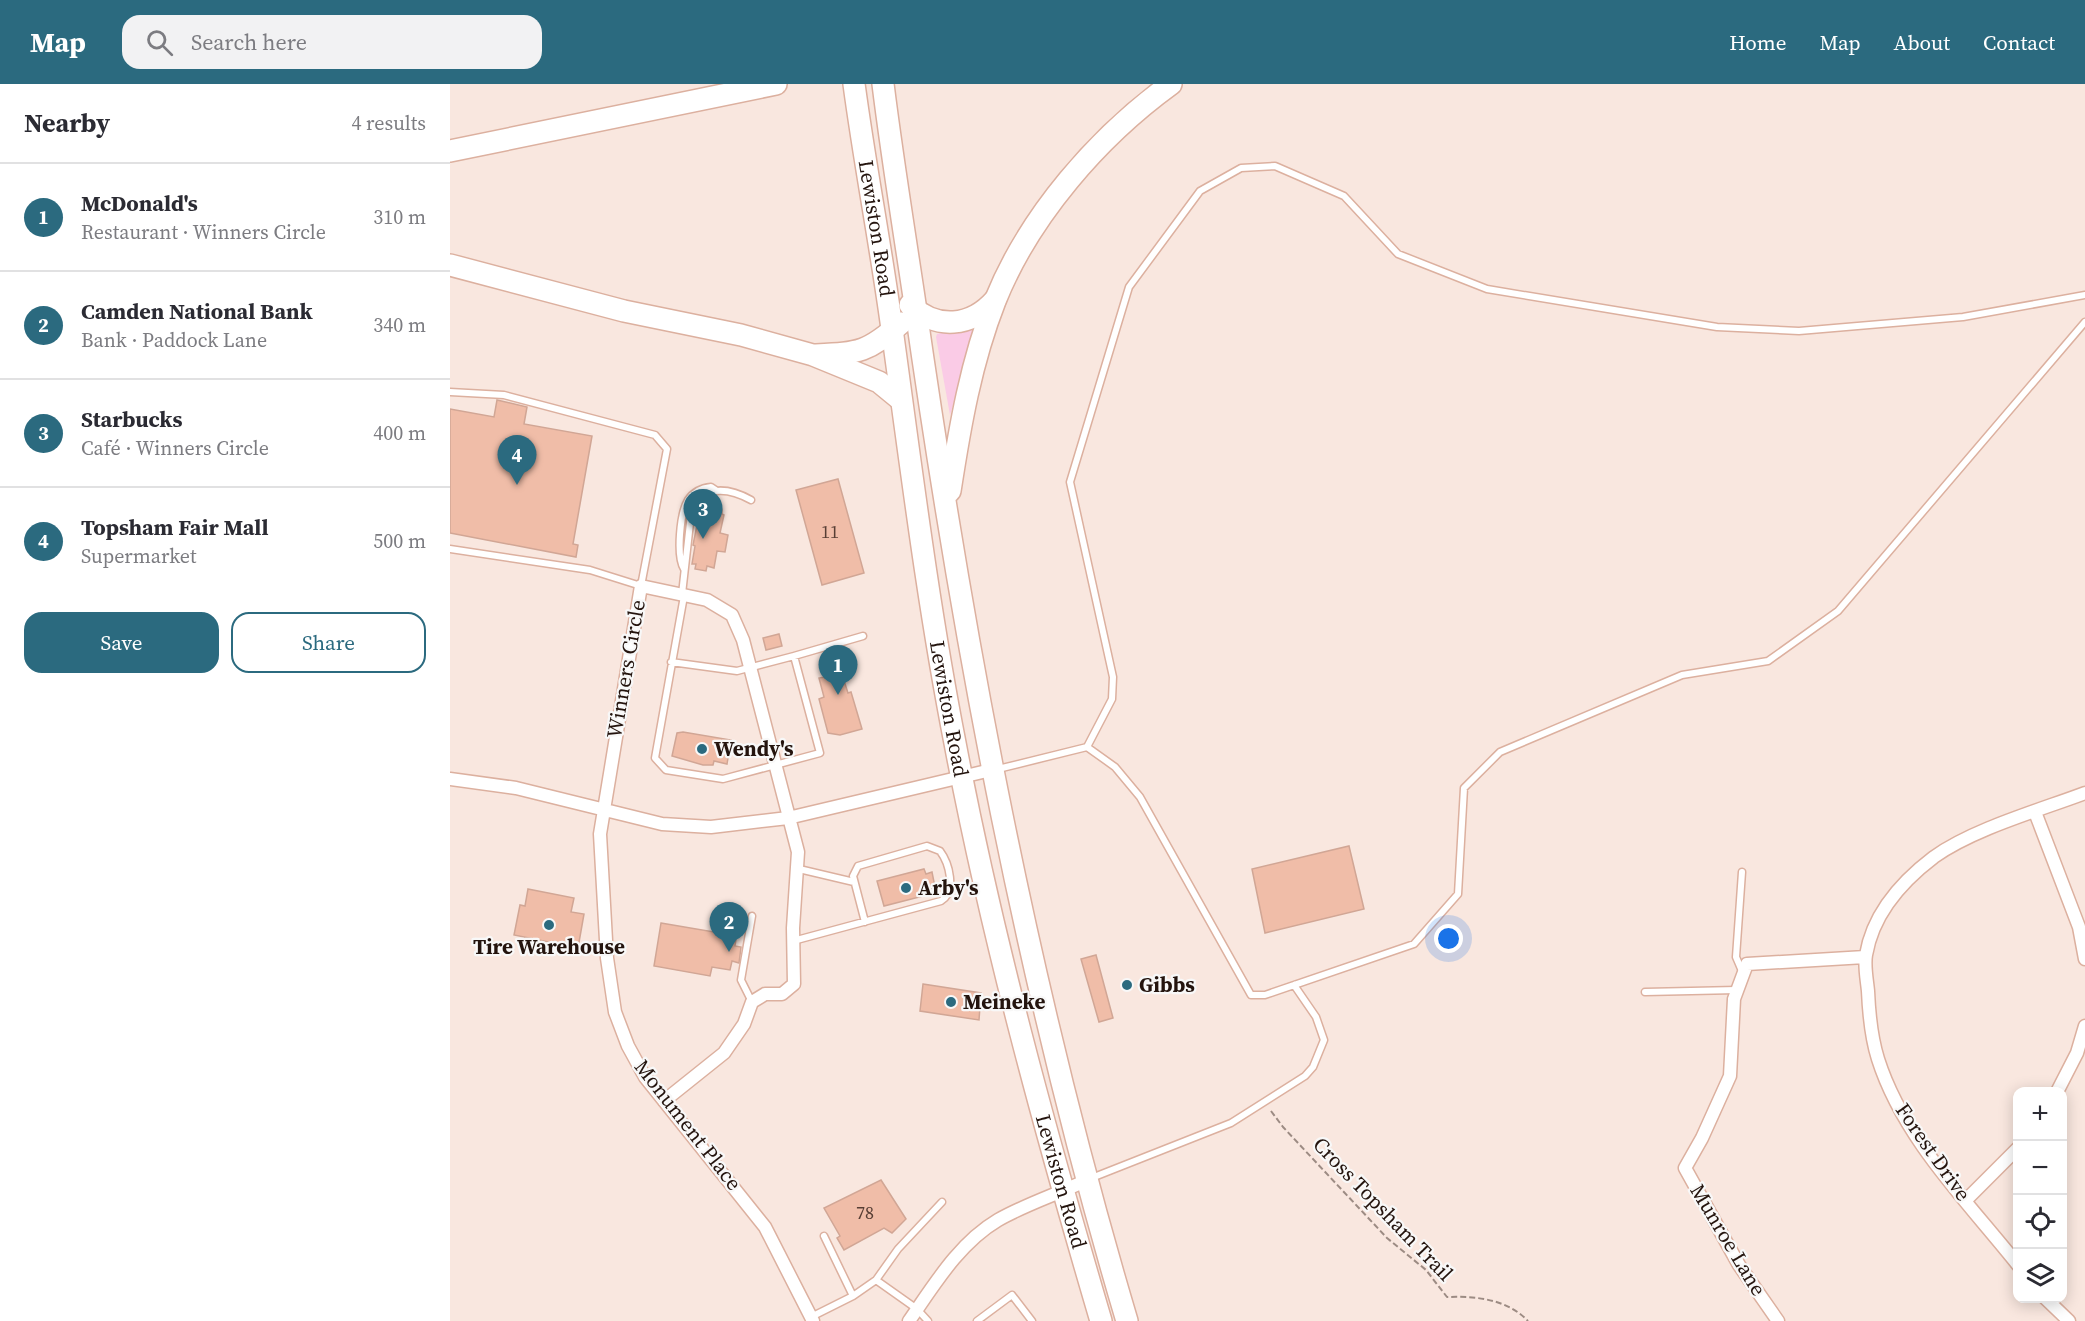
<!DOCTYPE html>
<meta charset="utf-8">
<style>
body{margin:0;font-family:"Source Serif 4",serif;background:#f2f2f3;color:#2b2b33}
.controls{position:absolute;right:18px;bottom:18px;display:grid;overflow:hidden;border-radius:12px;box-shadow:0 3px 15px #0003}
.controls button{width:54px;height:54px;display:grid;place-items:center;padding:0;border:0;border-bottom:2px solid #e1e1e2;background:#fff;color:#2b2b33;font:30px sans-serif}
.you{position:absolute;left:999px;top:855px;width:21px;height:21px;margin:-15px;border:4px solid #fff;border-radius:50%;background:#1a73e8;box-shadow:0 0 0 9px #1a73e833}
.badge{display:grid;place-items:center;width:39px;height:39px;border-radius:50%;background:#2b6a7f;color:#fff;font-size:20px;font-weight:700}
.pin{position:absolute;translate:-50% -50px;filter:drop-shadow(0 2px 3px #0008)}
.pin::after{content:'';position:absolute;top:32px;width:21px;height:18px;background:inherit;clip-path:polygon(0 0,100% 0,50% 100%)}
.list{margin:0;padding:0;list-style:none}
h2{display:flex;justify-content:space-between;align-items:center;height:78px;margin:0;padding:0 24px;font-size:26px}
h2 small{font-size:20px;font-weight:400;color:#7c7c81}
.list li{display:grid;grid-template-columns:39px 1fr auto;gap:18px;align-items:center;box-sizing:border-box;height:108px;padding:0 24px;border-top:2px solid #e1e1e2}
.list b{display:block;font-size:22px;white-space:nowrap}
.list p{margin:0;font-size:20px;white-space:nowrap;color:#7c7c81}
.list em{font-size:20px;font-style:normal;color:#7c7c81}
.actions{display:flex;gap:12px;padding:18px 24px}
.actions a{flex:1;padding:14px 0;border:2px solid #2b6a7f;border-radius:18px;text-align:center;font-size:21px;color:#2b6a7f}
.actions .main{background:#2b6a7f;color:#fff}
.icon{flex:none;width:33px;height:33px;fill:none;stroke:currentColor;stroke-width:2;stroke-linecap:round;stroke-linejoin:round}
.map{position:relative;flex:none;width:1635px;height:1237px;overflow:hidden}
header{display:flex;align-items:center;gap:36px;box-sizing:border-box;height:84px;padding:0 30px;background:#2b6a7f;color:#fff}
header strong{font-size:28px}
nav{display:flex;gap:33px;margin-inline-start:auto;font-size:21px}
.search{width:420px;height:54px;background:#f2f2f3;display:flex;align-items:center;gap:15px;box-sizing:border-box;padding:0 21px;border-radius:18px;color:#7c7c81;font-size:22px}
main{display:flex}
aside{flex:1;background:#fff}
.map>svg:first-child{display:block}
</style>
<header>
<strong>Map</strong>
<div class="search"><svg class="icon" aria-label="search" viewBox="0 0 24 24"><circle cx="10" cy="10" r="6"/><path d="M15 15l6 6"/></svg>Search here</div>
<nav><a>Home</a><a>Map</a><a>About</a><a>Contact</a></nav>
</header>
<main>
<aside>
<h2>Nearby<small>4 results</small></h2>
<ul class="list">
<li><span class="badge">1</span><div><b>McDonald's</b><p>Restaurant · Winners Circle</p></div><em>310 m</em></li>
<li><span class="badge">2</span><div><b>Camden National Bank</b><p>Bank · Paddock Lane</p></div><em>340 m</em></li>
<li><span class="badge">3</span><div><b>Starbucks</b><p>Café · Winners Circle</p></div><em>400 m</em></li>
<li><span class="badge">4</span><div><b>Topsham Fair Mall</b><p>Supermarket</p></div><em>500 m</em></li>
</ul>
<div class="actions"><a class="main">Save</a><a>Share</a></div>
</aside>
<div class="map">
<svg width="1635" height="1237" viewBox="0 0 1635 1237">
<rect width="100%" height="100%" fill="#f9e7df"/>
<path fill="#facbe6" d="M 527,241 L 500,331 L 486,253 L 487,250 Z"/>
<path fill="#f0bda8" stroke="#d1a695" stroke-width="1.5" d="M 47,316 L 77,323 L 74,340 L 142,352 L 123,460 L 128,461 L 126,473 L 0,449 L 0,325 L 44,333 Z
M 388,395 L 414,489 L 372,501 L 346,406 Z
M 260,424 L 272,426 L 272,430 L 274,431 L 270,449 L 278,451 L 275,468 L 267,467 L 264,484 L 257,482 L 256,487 L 245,485 L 246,480 L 242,480 L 245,462 L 243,461 L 250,426 L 260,428 Z
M 329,550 L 332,562 L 316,566 L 313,554 Z
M 387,575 L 398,609 L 401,608 L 412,645 L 390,651 L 378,649 L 369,615 L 374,613 L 369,594 L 375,593 L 371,580 Z
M 233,648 L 281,656 L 277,680 L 264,677 L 263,681 L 253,681 L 222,672 L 227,649 Z
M 899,762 L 914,825 L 815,849 L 802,785 Z
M 474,785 L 476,790 L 482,788 L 485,803 L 480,805 L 481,810 L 434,822 L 427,797 Z
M 78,805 L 124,814 L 121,828 L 134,830 L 128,864 L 64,851 L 70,821 L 75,822 Z
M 211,839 L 282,851 L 281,854 L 286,855 L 285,862 L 291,863 L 289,879 L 282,877 L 280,886 L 262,883 L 260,892 L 204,882 Z
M 646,871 L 663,934 L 649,938 L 631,875 Z
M 473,900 L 531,909 L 529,936 L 470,927 Z
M 431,1096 L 456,1135 L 442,1149 L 434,1144 L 394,1166 L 387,1154 L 390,1152 L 374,1124 Z"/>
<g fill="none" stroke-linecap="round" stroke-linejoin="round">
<defs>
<path id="lane" d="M 1635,211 L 1513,233 L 1349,247 L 1267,243 L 1037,205 L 948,170 L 894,112 L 825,82 L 791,84 L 750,107 L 679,203 L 620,398 L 663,593 L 662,615 L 637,663 L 665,683 L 690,713 L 801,911 L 815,911 L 964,860 L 1008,810 L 1014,704 L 1050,668 L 1232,591 L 1318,577 L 1388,527 L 1635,238
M 0,308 L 54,311 L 205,351 L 217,365 L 191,502 L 140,486 L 0,465
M 234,485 C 226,472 230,429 238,416 C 244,407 251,404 261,403 L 267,407
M 232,510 L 241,430 L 249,413 C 266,402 285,407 301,416
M 234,512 L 205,674 L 216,686 L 273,695 L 370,669 L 344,572 L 413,552
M 221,578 L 287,587 L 344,572
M 548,685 L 637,663
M 349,785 L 404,798
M 302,832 L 291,896 L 302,918
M 343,857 L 491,817 C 507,807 499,779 490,767 L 477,762 L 408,782 L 403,792 L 415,838
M 1292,887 L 1286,873 L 1292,788
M 1195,908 L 1287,906
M 639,1095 L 781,1039 L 855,992 L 863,983 L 874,956 L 866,933 L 844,901
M 374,1152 L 403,1212 L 426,1196
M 361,1233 L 403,1212
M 478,1237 L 467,1225 L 426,1196 L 448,1165 L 492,1118
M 527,1237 L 562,1211 L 582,1237"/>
<path id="street" d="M 0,695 L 66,704 L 212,740 L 261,743 L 338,734 L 541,686
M 1585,728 L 1629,843 L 1635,875
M 1607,1008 L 1627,969 L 1635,942
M 214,1017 L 274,969 L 294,940 L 302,918 L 315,910 L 332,910 L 344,900 L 343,844 L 348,768 L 293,556 L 282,531 L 257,516 L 191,502 L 150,750 L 157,874 L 165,928 L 178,962 L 195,993 L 315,1143 L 363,1237
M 1516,1116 L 1568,1064
M 1568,1181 C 1517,1117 1453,1054 1428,975 C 1421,953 1419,930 1418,907 C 1417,896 1414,882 1416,871 C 1423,829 1451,798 1484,773 C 1523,745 1590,726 1635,709
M 1595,1214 L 1619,1237
M 459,1237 C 484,1201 509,1159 548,1136 C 576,1120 608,1110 637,1096
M 1328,1237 L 1289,1181 L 1235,1084 L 1252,1054 L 1280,992 L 1284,915 L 1297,880 L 1415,873"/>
<g id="highway">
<path id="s1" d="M 404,0 C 415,82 431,163 442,245 C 461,383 478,521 505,659 C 542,854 595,1047 651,1237"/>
<path d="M 433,0 C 442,73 454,146 465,220 C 514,563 578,905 677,1237"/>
<path d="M 0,67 L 326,0"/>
<path d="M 0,181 L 174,227 L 291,251 L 363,271 L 429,298 L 451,316"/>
<path d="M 460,221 C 487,246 521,243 545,216"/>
<path d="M 366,271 C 410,269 418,268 451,239"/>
<path d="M 500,407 C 510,342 521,278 545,217 C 579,132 648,53 721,0"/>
</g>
</defs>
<use href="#lane" stroke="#dcb09f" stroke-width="9"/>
<use href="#street" stroke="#dcb09f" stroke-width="15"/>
<use href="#highway" stroke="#dcb09f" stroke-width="24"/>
<path stroke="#9c8b83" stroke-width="2" stroke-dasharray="6 3" stroke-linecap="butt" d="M 821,1027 L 833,1043 L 937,1154 L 976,1186 L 997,1213 C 1026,1212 1057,1215 1078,1237"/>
<use href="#lane" stroke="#fff" stroke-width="6"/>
<use href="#street" stroke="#fff" stroke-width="12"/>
<use href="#highway" stroke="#fff" stroke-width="21"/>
</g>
<g fill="#2b6a7f" stroke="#f8f8f8" stroke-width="2">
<circle cx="252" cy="665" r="6"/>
<circle cx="456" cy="804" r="6"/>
<circle cx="99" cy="841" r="6"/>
<circle cx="677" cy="901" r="6"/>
<circle cx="501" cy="918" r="6"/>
</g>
<g text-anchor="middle" stroke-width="4.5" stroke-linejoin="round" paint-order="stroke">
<g font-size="18" fill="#573e34">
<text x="380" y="454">11</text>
<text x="415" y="1135">78</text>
</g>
<g font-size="21" fill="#24140e" stroke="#f8f8f8">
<text dy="7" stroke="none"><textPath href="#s1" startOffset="146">Lewiston Road</textPath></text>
<text transform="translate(176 585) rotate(-80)" y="7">Winners Circle</text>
<text dy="7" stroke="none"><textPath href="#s1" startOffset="632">Lewiston Road</textPath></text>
<text transform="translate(238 1041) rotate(52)" y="7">Monument Place</text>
<text transform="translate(1483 1068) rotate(55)" y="7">Forest Drive</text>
<text dy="7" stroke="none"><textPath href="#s1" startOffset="1118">Lewiston Road</textPath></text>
<text transform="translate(933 1125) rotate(46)" y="7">Cross Topsham Trail</text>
<text transform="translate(1278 1156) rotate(59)" y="7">Munroe Lane</text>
</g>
<g font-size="21" font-weight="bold" fill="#24140e" stroke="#f8f8f8" text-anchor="start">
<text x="264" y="672">Wendy's</text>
<text x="468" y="811">Arby's</text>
<text x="99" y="870" text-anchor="middle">Tire Warehouse</text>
<text x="689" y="908">Gibbs</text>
<text x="513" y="925">Meineke</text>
</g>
</g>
</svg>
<div class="controls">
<button>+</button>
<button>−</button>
<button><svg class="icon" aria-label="locate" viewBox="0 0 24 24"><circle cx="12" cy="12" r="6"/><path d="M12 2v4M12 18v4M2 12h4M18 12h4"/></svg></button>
<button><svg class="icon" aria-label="layers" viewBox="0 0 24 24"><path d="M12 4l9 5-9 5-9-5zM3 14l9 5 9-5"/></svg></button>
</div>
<div class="you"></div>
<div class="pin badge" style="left:388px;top:611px">1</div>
<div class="pin badge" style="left:279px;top:868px">2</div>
<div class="pin badge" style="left:253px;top:455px">3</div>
<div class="pin badge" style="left:67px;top:401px">4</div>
</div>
</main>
